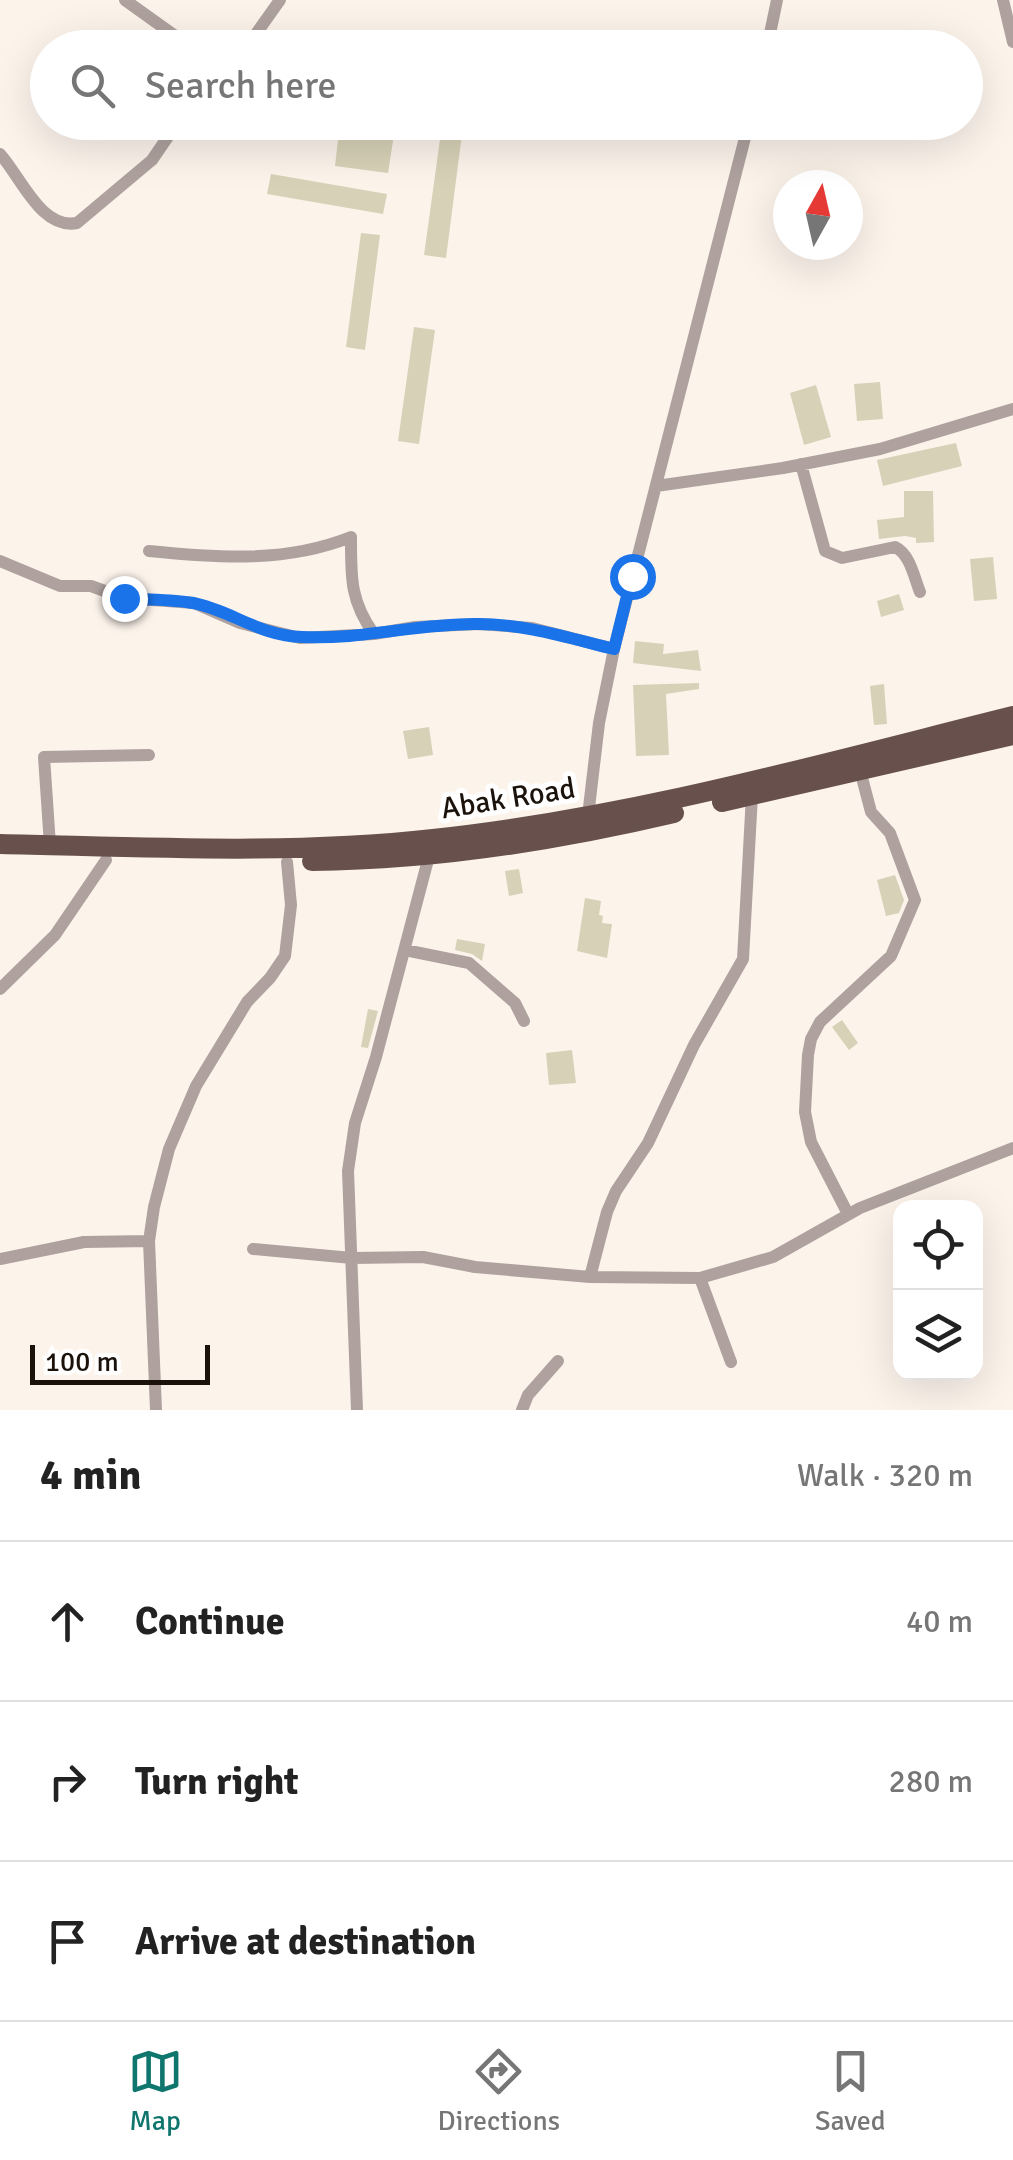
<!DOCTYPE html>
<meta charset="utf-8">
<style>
body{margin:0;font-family:Signika,sans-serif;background:#f2f2f2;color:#222}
.controls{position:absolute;right:30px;bottom:30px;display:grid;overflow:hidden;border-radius:20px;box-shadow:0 10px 40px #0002}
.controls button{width:90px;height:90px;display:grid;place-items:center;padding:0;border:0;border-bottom:2px solid #e0e0e0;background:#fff;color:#222;font:50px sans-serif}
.compass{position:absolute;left:773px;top:170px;width:90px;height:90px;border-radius:50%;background:#fff;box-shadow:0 10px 40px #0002;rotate:8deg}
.scale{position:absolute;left:30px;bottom:25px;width:180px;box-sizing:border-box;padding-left:10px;border:5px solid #1a120b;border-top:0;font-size:28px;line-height:35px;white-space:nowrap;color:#1a120b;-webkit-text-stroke:8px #fff;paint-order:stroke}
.stop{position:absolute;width:30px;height:30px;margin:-22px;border:8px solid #1a73e8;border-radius:50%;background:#fff}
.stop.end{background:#1a73e8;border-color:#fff;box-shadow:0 2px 10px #0008}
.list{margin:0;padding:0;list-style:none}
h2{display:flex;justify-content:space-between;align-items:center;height:130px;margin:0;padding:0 40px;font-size:42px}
h2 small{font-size:32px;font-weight:400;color:#767676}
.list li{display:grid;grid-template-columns:65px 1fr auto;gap:30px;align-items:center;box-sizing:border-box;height:160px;padding:0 40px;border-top:2px solid #e0e0e0}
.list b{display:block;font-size:38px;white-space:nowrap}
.list em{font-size:32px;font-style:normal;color:#767676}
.icon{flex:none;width:55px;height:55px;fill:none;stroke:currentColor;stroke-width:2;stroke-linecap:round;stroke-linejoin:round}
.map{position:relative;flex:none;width:1013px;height:1410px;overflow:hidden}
.search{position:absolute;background:#fff;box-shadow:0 10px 40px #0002;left:30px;right:30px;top:30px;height:110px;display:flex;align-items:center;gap:25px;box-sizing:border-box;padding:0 35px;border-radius:55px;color:#767676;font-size:38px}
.sheet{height:610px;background:#fff}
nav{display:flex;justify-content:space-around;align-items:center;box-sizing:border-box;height:140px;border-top:2px solid #e0e0e0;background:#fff;font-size:28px;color:#767676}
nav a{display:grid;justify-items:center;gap:5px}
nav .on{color:#0f766e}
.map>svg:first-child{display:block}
</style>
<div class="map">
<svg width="1013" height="1410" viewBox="0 0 1013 1410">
<rect width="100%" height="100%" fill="#fcf3eb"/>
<path fill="#d7d1b7" d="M 340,122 L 396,122 L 388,173 L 335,166 Z
M 441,132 L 462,134 L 446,258 L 424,255 Z
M 271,174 L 387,194 L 383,214 L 267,194 Z
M 361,233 L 380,235 L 365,350 L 346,347 Z
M 414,327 L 435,330 L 419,444 L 398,441 Z
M 880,382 L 883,419 L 857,421 L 854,384 Z
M 816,385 L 831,437 L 804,445 L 790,393 Z
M 956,443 L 962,466 L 883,486 L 877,460 Z
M 904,491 L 933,491 L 934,542 L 916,543 L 916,538 L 905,536 L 879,539 L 877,520 L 904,517 Z
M 993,557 L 997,599 L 974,601 L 970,559 Z
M 899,594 L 904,610 L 881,617 L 877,601 Z
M 635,641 L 664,644 L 663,654 L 698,650 L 701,671 L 633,663 Z
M 699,683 L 699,689 L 666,694 L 669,755 L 636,756 L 633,685 Z
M 884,684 L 887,724 L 874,725 L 870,686 Z
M 429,727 L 433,755 L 408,759 L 403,731 Z
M 519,869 L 523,893 L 509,896 L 505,871 Z
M 895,875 L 904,900 L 899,913 L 886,916 L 877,880 Z
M 585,898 L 601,901 L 599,915 L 603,916 L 602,923 L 612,924 L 607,958 L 577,951 Z
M 457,939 L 485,944 L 482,961 L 472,954 L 455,950 Z
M 368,1009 L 378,1011 L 368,1048 L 361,1047 Z
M 842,1020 L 858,1043 L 849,1050 L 832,1027 Z
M 572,1050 L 576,1083 L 549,1085 L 546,1053 Z"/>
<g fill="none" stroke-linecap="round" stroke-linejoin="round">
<path stroke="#aea19e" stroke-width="12" d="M 125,0 L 192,48
M 1003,0 L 1013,42
M 246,48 L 280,0
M 767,48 L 777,0
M 0,154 C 21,177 41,230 77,223 L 152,160 L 178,122
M 801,464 L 825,551 L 842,558 L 895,547 C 910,554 914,577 920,592
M 656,486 L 783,468 L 880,449 L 1013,409
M 149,551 C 219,558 286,563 351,537 C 351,577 350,601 374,634
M 0,561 L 60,586 L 91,586 L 124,598 L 194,603 L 240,623 L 300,638 L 374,634 L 415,627 L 479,624 L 532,628 L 614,649
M 588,816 L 599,723 L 614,649 L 749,122
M 50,845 L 44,757 L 149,755
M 405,950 L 469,963 L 515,1003 L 524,1021
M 0,989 L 55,935 L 106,860
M 848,1214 L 811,1142 L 805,1112 L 808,1055 L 811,1039 L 820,1022 L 891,956 L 915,900 L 890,833 L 871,812 L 860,770
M 253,1249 L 352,1258 L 423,1257 L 475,1267 L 590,1277 L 700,1278 L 773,1257 L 860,1208 L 1013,1148
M 0,1259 L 84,1242 L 149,1241
M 590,1277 L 607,1212 L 616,1191 L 648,1143 L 694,1045 L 743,959 L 752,795
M 700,1278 L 731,1362
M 156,1410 L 149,1241 L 154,1207 L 169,1149 L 196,1086 L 247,1002 L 270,978 L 285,956 L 291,905 L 287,862
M 357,1410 L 348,1171 L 355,1123 L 376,1057 L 429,856
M 522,1410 L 528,1395 L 558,1361"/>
<path stroke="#68504c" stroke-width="20" d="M 722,802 L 1013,735
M 0,844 C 144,847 289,855 433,839 C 630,818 821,764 1013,716
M 312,861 C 434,860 555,841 674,813"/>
</g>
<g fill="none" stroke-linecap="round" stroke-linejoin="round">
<path stroke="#1a73e8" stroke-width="12" d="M 124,598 C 146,600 171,599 193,603 C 231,610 259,636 302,637 C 362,640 419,623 478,624 C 525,624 569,638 614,649 L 632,576"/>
</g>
<g text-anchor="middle" stroke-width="10" stroke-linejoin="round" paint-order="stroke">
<g font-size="30" fill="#1a120b" stroke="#fff">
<text transform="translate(508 798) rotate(-9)" y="10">Abak Road</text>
</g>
</g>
</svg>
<div class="controls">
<button><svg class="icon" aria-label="locate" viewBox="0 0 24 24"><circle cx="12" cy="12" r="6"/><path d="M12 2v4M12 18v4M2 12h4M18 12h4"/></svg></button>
<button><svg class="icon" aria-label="layers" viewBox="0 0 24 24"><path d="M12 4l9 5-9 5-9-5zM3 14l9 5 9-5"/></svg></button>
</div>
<svg class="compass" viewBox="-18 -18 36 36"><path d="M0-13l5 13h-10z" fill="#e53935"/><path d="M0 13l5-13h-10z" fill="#767676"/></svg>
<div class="scale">100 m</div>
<div class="stop" style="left:632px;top:576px"></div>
<div class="stop end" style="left:124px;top:598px"></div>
<div class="search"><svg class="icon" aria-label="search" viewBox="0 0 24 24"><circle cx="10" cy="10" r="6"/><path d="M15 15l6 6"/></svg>Search here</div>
</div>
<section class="sheet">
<h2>4 min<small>Walk · 320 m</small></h2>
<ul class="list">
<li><svg class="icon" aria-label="ahead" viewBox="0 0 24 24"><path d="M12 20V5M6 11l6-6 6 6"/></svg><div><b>Continue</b></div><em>40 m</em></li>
<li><svg class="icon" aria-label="right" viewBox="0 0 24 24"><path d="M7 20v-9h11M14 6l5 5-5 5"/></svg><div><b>Turn right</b></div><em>280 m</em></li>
<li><svg class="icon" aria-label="arrive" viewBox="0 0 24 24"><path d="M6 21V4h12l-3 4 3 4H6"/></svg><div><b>Arrive at destination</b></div></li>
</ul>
</section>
<nav>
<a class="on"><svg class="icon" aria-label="map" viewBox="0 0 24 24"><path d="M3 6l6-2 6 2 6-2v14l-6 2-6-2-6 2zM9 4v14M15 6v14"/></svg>Map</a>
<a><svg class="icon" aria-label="directions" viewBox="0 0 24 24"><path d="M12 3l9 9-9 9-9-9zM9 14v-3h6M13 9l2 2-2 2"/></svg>Directions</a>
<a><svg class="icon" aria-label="saved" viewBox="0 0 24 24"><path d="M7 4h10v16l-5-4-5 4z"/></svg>Saved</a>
</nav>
